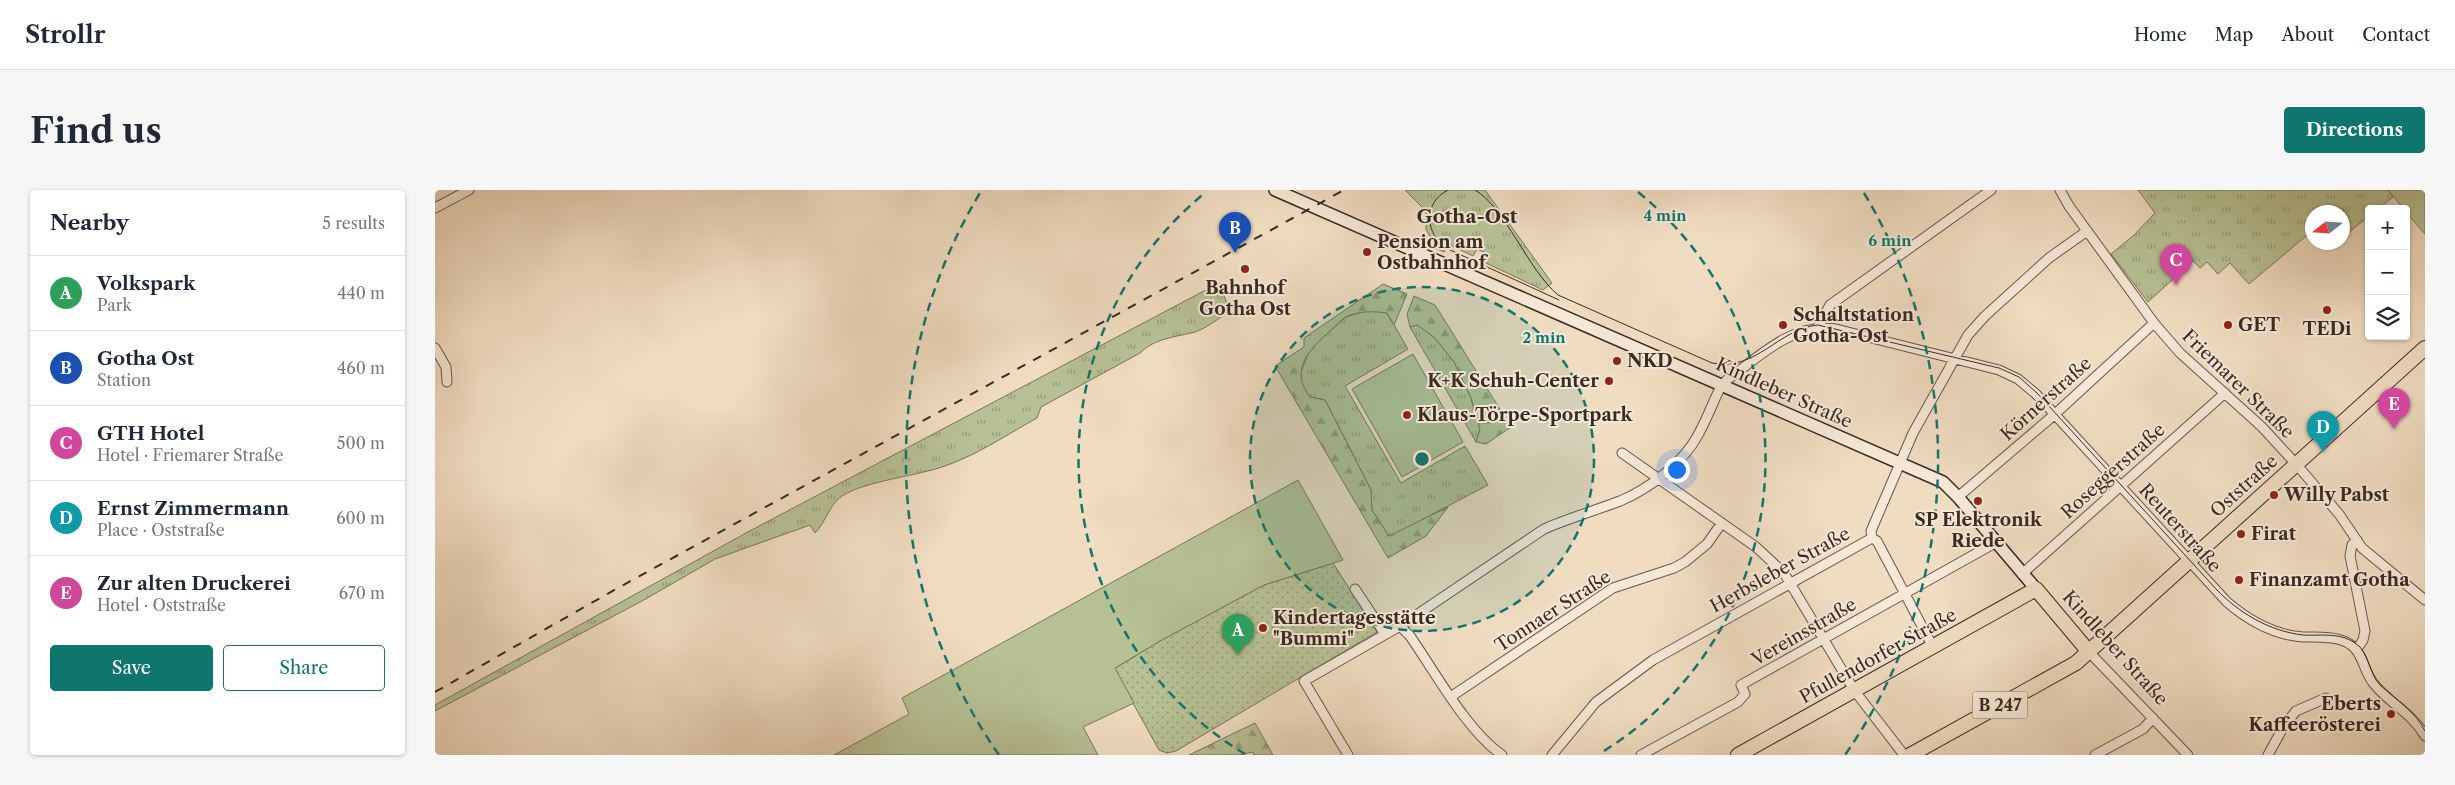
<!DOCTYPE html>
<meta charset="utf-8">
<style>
body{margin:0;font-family:"Libre Caslon Text",serif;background:#f6f6f7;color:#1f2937}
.controls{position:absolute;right:15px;top:15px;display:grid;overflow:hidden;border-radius:5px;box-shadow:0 1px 4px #0004}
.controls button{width:45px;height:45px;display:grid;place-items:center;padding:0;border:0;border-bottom:1px solid #e0e1e3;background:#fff;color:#1f2937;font:25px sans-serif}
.compass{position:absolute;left:1870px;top:15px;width:45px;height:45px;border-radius:50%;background:#fff;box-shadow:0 1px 4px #0004;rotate:253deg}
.you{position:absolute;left:1241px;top:279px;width:18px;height:18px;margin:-12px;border:4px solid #fff;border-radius:50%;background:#1a73e8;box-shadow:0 0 0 8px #1a73e833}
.badge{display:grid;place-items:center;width:32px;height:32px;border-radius:50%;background:#0f766e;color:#fff;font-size:16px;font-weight:700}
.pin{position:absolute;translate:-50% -41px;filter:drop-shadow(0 1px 2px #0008)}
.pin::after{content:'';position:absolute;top:26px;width:18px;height:15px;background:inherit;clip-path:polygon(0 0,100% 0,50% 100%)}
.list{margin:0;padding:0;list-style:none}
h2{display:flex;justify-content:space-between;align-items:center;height:65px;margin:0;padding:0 20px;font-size:21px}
h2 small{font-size:16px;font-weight:400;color:#747a83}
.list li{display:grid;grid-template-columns:32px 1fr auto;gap:15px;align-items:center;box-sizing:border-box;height:75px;padding:0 20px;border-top:1px solid #e0e1e3}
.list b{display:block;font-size:19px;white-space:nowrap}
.list p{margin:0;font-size:16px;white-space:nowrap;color:#747a83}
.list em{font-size:16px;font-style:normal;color:#747a83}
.actions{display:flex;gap:10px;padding:15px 20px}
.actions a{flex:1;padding:11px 0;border:1px solid #0f766e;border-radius:5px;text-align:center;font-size:18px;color:#0f766e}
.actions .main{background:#0f766e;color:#fff}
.icon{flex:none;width:28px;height:28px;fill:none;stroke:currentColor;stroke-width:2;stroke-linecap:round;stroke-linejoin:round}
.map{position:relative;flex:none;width:1990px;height:565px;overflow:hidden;border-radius:5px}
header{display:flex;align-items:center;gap:30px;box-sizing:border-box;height:70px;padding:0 25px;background:#fff;border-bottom:1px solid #e0e1e3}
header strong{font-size:24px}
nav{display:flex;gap:28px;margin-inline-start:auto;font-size:18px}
.intro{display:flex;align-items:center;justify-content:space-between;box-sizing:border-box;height:120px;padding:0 30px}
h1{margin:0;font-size:35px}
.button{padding:12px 22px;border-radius:5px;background:#0f766e;color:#fff;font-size:18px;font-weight:700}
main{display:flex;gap:30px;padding:0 30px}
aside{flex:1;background:#fff;border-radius:5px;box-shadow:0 1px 4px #0004}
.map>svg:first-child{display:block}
</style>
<header>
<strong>Strollr</strong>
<nav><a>Home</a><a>Map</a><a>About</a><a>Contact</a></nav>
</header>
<div class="intro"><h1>Find us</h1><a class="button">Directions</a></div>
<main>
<aside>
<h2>Nearby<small>5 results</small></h2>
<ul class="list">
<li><span class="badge" style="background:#2e9e5b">A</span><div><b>Volkspark</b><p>Park</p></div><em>440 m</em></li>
<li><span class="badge" style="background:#1a4fb4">B</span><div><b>Gotha Ost</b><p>Station</p></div><em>460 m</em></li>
<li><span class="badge" style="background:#d1479c">C</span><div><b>GTH Hotel</b><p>Hotel · Friemarer Straße</p></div><em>500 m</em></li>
<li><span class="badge" style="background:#0f9aa8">D</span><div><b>Ernst Zimmermann</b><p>Place · Oststraße</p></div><em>600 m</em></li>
<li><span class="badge" style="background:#d1479c">E</span><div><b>Zur alten Druckerei</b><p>Hotel · Oststraße</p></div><em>670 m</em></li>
</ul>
<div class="actions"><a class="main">Save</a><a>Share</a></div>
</aside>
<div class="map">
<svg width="1990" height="565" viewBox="0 0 1990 565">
<defs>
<pattern id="grass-tufts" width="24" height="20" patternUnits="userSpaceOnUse" patternTransform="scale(1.25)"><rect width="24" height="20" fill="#b7c195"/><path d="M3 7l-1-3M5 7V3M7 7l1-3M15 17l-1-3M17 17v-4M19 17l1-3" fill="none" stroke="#969d79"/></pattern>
<pattern id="forest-firs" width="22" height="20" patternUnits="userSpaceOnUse" patternTransform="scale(1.25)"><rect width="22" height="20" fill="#b7c195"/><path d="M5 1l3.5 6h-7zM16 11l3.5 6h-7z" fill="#969d79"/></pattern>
<pattern id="park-dots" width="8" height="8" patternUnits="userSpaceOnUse" patternTransform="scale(1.25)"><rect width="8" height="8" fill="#b7c195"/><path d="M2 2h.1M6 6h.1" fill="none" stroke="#969d79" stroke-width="1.8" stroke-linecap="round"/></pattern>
</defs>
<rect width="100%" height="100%" fill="#f0dcc1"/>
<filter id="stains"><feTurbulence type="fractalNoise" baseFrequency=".004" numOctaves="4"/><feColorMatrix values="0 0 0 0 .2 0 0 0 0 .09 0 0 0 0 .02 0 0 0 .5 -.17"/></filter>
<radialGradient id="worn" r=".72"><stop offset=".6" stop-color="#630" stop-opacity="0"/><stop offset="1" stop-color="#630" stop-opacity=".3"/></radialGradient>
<path fill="url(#grass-tufts)" stroke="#78765c" d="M 970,0 L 1050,0 L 1117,93 L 1108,100 L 1049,72 L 1051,63 L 1042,59 L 1038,66 L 1013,54 L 1009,62 L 993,55 L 996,49 L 991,39 L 991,21 Z
M 1703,0 L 1953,0 L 1958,7 L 1943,19 L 1934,19 L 1934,26 L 1908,47 L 1908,22 L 1878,22 L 1877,41 L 1814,94 L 1795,73 L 1783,84 L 1772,72 L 1765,78 L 1758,71 L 1713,112 L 1676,64 L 1698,46 L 1720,23 Z
M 784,93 L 795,121 C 784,128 772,138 760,142 C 741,147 720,148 705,163 L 606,217 L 602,228 C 573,244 542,265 510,276 C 482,286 430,291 407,306 C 394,315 391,332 380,343 L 375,335 L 280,369 L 207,411 L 0,521 L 0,515 L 311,343 Z
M 934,120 L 952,123 L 973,159 L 910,196 L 966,293 L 1030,256 L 1053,295 L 954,347 L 937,320 L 936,300 L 890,210 L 875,207 L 866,195 L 866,182 L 875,159 L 911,127 Z
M 982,135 L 999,147 L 1019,172 L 1036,208 L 1045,239 L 1041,252 L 975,137 Z"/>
<path fill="url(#forest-firs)" stroke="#78765c" d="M 948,94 L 972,104 L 959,135 L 952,123 C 938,121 926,121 913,126 C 906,129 900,137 895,141 C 874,160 854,180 875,207 L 890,210 L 936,300 L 937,320 L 954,346 L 1013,317 L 991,346 L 953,368 L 840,176 L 869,157 L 869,148 Z
M 979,106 L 1000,115 L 1076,237 L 1051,254 L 1041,252 L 1045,239 L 1036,208 L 1019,172 L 999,147 L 982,135 L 975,137 L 972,124 Z
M 820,533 L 838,565 L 819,565 L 818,562 L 804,565 L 754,565 Z"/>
<path fill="url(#park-dots)" stroke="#78765c" d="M 898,373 L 942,442 L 741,561 L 732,563 L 724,560 L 679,479 L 725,451 L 829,395 Z"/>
<path fill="#b7c195" stroke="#78765c" d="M 1953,0 L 1990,0 L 1990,44 L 1971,22 L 1971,19 L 1969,19 Z
M 978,164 L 1028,252 L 967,287 L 917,199 Z
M 863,290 L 908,370 L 829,395 L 725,451 L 680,478 L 699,513 L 648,537 L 663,565 L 399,565 L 474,524 L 467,508 Z"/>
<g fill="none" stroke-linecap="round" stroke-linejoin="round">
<defs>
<path id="street" d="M 1625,0 L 1634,16 L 1719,133 L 1745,163 L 1827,237 L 1861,274 L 1904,324 L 1927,358 L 1990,410
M 0,18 L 34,0
M 1383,137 L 1395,115 L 1556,0
M 0,158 L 11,177 L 12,192
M 1187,263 L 1321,357 L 1349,383 L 1419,500 L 1469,565
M 1523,307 L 1619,225 L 1719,133
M 1437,348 L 1442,351 L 1498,457
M 1922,350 L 1917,355 L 1915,366 L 1930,441 L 1928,450 L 1922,459
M 1587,384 L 1790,203
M 920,399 L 950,444
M 965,436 L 975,446 C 1000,482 1032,541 1067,565
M 1654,462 L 1753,565
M 1017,506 L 1178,398 L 1239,378 L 1250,372 L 1272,354 L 1286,334
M 913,565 L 869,491 L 965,436 L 1109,339 C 1134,328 1159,321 1185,311 C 1214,299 1248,273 1263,245 C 1272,229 1278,212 1286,196 L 1292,190 C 1326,165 1357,133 1401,139 L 1564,180 L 1583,189 L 1601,204 L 1792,412 C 1813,430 1840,445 1868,447 C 1880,447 1894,446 1906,450 C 1929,457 1926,478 1939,494 C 1954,513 1978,524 1990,546
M 1117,565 L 1161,512 L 1218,470 L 1437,348 L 1436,341 L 1478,243 L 1533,145 L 1550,126 L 1614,68 L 1652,41
M 1206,565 L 1303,512 L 1310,504 L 1306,495 L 1560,353
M 1660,565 L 1708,539 L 1718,528
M 1833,565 L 1849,536 L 1861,521 L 1891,508"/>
<path id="secondary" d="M 840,0 L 1508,292 L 1523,307 L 1601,399"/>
<path id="primary" d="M 1303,565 L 1601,399 L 1654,462
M 1475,565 L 1641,473 L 1990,158"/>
</defs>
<use href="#street" stroke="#67564b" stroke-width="11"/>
<use href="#secondary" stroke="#392a24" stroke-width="14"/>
<use href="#primary" stroke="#392a24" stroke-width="16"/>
<use href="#street" stroke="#f5e8d7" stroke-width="9"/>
<use href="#secondary" stroke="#f5e8d7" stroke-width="11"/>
<use href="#primary" stroke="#f0dcc1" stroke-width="14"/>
<path stroke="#392a24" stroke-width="1" d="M 1013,0 C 987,13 990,45 1013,59 L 1124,110
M 1040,0 C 1070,17 1093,80 1123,105 L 1277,173 C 1321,182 1343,139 1383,135 L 1564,178 L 1584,187 L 1602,203 L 1781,399 C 1804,423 1834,441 1868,445 C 1885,446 1904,442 1920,453 C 1935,462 1933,483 1945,495 C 1959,508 1982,523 1990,541"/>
<path stroke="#392a24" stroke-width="2" stroke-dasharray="9 9" stroke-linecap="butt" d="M 0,502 L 181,399 L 909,0"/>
</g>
<circle cx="987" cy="269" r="172" fill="#0f766e" fill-opacity=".12"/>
<g fill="none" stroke="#0f766e" stroke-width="2.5" stroke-dasharray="9 6">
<circle cx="987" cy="269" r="172"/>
<path d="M810 564A344 344 0 0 1 771 2M1203 2A344 344 0 0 1 1164 564"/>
<path d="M564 565A516 516 0 0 1 545 3M1429 3A516 516 0 0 1 1410 565"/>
</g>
<g fill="#8f2418" stroke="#f5e8d7" stroke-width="2">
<circle cx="932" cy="62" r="5"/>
<circle cx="810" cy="79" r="5"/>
<circle cx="1892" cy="120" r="5"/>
<circle cx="1348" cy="135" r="5"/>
<circle cx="1793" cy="135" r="5"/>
<circle cx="1182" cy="171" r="5"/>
<circle cx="1174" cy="191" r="5"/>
<circle cx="972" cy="225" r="5"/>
<circle cx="1839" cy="305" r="5"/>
<circle cx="1543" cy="311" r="5"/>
<circle cx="1806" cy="344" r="5"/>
<circle cx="1804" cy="390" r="5"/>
<circle cx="828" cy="438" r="5"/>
<circle cx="1956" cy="524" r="5"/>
</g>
<g text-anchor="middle" stroke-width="4" stroke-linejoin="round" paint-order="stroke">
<rect fill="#f5e8d7" stroke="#71635a" stroke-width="1" x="1537.5" y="501.5" width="55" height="27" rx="4"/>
<g font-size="16" font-weight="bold" fill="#392a24">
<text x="1565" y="521">B 247</text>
</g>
<g font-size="18" font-weight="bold" fill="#392a24" stroke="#f5e8d7" text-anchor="start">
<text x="942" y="58">Pension am<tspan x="942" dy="21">Ostbahnhof</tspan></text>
<text x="810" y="104" text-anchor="middle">Bahnhof<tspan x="810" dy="21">Gotha Ost</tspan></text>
<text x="1358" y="131">Schaltstation<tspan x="1358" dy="21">Gotha-Ost</tspan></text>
<text x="1803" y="141">GET</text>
<text x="1892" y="145" text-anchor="middle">TEDi</text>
<text x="1192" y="177">NKD</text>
<text x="1164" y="197" text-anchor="end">K+K Schuh-Center</text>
<text x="982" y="231">Klaus-Törpe-Sportpark</text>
<text x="1849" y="311">Willy Pabst</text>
<text x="1543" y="336" text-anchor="middle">SP Elektronik<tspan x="1543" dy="21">Riede</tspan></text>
<text x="1816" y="350">Firat</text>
<text x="1814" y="396">Finanzamt Gotha</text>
<text x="838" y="434">Kindertagesstätte<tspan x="838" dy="21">"Bummi"</tspan></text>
<text x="1946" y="520" text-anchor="end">Eberts<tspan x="1946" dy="21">Kaffeerösterei</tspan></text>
</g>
<g font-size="18" fill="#392a24" stroke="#f5e8d7">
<text transform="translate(1803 194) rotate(44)" y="6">Friemarer Straße</text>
<text transform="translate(1349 203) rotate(24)" y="6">Kindleber Straße</text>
<text transform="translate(1611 209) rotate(-42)" y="6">Körnerstraße</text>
<text transform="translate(1678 281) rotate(-42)" y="6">Roseggerstraße</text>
<text transform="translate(1809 296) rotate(-42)" y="6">Oststraße</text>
<text transform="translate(1745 338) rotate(48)" y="6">Reuterstraße</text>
<text transform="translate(1345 380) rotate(-29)" y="6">Herbsleber Straße</text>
<text transform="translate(1118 421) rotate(-33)" y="6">Tonnaer Straße</text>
<text transform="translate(1369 442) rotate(-30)" y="6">Vereinsstraße</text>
<text transform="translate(1680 458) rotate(48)" y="6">Kindleber Straße</text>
<text transform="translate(1443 466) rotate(-29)" y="6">Pfullendorfer Straße</text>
</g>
<g font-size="19" font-weight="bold" fill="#392a24" stroke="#f5e8d7">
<text x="1032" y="33">Gotha-Ost</text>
</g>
</g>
<circle cx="987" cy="269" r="8" fill="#0f766e" stroke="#f5e8d7" stroke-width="2.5"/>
<g font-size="15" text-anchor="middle" font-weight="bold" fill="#0f766e" stroke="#f5e8d7" stroke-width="4" stroke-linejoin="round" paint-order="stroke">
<text x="1230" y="31">4 min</text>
<text x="1455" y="56">6 min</text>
<text x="1109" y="153">2 min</text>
</g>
<rect width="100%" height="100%" filter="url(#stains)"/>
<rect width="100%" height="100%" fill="url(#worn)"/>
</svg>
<div class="controls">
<button>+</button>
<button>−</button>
<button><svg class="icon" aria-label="layers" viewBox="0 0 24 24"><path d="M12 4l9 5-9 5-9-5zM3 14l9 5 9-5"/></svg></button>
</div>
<svg class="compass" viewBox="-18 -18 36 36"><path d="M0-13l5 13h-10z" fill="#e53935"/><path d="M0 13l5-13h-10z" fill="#747a83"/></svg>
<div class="you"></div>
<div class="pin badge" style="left:803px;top:465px;background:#2e9e5b">A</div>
<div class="pin badge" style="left:800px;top:63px;background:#1a4fb4">B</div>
<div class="pin badge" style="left:1741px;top:95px;background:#d1479c">C</div>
<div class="pin badge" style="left:1888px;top:262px;background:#0f9aa8">D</div>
<div class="pin badge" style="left:1959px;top:239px;background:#d1479c">E</div>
</div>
</main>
